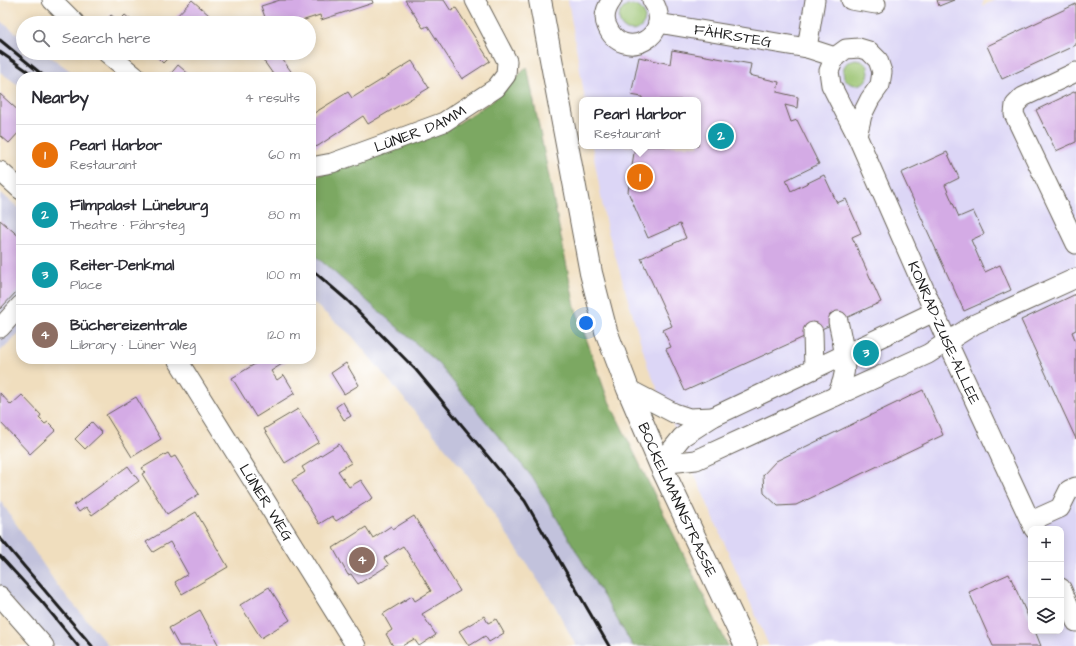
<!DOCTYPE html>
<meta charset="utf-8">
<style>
body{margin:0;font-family:"Architects Daughter",sans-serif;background:#f2f2f3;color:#2b2b33}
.controls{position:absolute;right:12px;bottom:12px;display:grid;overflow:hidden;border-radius:8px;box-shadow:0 2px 10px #0003}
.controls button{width:36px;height:36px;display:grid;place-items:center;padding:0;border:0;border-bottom:1px solid #e1e1e2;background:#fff;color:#2b2b33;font:20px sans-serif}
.you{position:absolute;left:586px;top:323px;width:14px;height:14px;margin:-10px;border:3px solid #fff;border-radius:50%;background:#1a73e8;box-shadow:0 0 0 6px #1a73e833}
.badge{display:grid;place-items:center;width:26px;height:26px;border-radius:50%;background:#d1495b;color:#fff;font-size:13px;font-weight:700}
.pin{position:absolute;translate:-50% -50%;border:2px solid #fff;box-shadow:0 1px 4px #0006}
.popup{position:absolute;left:579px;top:97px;width:122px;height:52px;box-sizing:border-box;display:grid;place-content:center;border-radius:8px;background:#fff;filter:drop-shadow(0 1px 3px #0005);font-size:13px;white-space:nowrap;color:#7c7c81}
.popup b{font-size:15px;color:#2b2b33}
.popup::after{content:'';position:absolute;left:50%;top:100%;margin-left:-8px;border:8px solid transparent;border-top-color:#fff}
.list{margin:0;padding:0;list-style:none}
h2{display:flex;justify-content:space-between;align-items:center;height:52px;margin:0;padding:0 16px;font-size:17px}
h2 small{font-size:13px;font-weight:400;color:#7c7c81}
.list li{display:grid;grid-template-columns:26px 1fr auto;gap:12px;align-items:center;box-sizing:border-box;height:60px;padding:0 16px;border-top:1px solid #e1e1e2}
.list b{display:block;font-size:15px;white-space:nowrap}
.list p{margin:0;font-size:13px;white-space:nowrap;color:#7c7c81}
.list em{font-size:13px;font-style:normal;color:#7c7c81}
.icon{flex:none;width:22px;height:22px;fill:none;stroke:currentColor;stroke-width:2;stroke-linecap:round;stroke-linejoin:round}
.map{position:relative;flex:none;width:1076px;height:646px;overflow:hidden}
.search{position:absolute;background:#fff;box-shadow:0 2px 10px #0003;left:16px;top:16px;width:300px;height:44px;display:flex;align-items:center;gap:10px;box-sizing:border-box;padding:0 14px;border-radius:22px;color:#7c7c81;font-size:15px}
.panel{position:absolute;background:#fff;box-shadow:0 2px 10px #0003;left:16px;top:72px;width:300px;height:292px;border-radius:16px}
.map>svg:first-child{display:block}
</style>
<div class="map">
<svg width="1076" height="646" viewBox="0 0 1076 646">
<rect width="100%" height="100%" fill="#fff"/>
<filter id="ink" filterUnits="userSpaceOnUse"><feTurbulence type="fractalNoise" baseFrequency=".025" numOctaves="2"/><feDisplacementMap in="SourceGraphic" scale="8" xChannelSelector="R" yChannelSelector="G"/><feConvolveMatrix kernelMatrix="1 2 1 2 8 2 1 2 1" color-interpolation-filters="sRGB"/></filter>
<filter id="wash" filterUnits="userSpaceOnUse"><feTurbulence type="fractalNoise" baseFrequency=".012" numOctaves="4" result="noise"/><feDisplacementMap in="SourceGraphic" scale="16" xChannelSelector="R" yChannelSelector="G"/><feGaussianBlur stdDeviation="0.9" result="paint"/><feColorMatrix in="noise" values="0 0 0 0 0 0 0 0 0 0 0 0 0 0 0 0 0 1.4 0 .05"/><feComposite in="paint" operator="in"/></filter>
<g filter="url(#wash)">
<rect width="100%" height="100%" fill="#f0debe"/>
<path fill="#dcd6f6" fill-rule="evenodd" d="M 568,0 L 984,0 L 982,6 L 995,0 L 1076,0 L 1076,646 L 769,646 L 648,367 L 606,225 L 592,146 L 698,146 L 698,100 L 585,100 ZM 1031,529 L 1061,529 L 1061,631 L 1031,631 Z"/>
<path fill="#c2c2dc" d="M 0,21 L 23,38 L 23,53 L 45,53 L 79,77 L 21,77 L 21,87 L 0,72 Z
M 0,192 L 21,210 L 21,332 L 0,351 Z
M 311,252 L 435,360 L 532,477 L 633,646 L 576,646 L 554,604 L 465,472 L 352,336 L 311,301 Z
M 0,500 L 57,585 L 109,646 L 54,646 L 0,588 Z"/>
<path fill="#9ac26f" stroke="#5b6f46" d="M619 18a13 13 0 1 1 26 0a13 13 0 1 1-26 0Z
M843 72a13 13 0 1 1 26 0a13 13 0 1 1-26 0Z"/>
<path fill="#7ba862" stroke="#4c623f" d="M 527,67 L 575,307 L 607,397 L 728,646 L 633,646 L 532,477 L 435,360 L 311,252 L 311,178 L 448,130 L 492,101 Z"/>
<g id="blocks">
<path fill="#d4abe5" d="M 192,0 L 209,15 L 201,23 L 170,23 Z
M 280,0 L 372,0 L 373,3 L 321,20 L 320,15 L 295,23 L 267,23 L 261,6 Z
M 405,0 L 444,0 L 451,11 L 456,8 L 490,61 L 462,79 L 428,26 L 423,28 Z
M 937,0 L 954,0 L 939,6 Z
M 1076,4 L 1076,45 L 1002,79 L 987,46 Z
M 111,15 L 119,21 L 125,15 L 135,23 L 104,23 Z
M 672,50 L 751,64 L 749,75 L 779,82 L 777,92 L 798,97 L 797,108 L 785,105 L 791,122 L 797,120 L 819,164 L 786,180 L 791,191 L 824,175 L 837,203 L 846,199 L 861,233 L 852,237 L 881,302 L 685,391 L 666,349 L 671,347 L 663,330 L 672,326 L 641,258 L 686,238 L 680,224 L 648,238 L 628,192 L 635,146 L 698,146 L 698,100 L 642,100 L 642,97 L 631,95 L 639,57 L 670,64 Z
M 153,53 L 173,53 L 163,63 Z
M 267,53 L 278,53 L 295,77 L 275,77 L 261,57 Z
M 412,61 L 429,88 L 368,124 L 363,116 L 318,146 L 311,148 L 311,115 L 348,92 L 352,98 Z
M 178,65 L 191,76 L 190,77 L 168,77 Z
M 1076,91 L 1076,142 L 1056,151 L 1036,110 Z
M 0,94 L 21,113 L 21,130 L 9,143 L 1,136 L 0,137 Z
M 947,152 L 959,178 L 945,185 L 959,217 L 973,211 L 984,234 L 971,240 L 985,272 L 1000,265 L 1011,290 L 964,311 L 901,173 Z
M 0,220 L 21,238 L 21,287 L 0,309 Z
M 1076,294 L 1076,330 L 1072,332 L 1076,342 L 1076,439 L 1021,320 Z
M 263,359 L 290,359 L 271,371 L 277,380 L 284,375 L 295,393 L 256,417 L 232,378 Z
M 346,363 L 359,385 L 344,394 L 331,373 Z
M 923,390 L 943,435 L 796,505 L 778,506 L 764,493 L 763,475 L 776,461 Z
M 0,393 L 11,405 L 22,395 L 41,415 L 39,418 L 45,424 L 48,422 L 56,430 L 30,454 L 0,422 Z
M 136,397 L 161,439 L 132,457 L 106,415 Z
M 343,402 L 351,416 L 344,420 L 336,407 Z
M 298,409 L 319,442 L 285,463 L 264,429 Z
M 92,422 L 102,433 L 85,449 L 75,439 Z
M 339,444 L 351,463 L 338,471 L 349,487 L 361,480 L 373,498 L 336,521 L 332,516 L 319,524 L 292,480 L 305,472 L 302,467 Z
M 168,453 L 171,458 L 175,456 L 199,494 L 167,514 L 142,474 L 145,472 L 142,468 Z
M 128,466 L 139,481 L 92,515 L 86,507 L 79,512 L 74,505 Z
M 196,512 L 228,567 L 182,594 L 175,582 L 188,574 L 170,542 L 153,552 L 146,542 Z
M 414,516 L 460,591 L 422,614 L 436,635 L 419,646 L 414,639 L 402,646 L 393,646 L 386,634 L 392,630 L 383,614 L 412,596 L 415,601 L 431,591 L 421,574 L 403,546 L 384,558 L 389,565 L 358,584 L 351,574 L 348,575 L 333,548 L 366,527 L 373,538 L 391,526 L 393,529 Z
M 1009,574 L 1031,623 L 1031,631 L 1035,631 L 1041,646 L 993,646 L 969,592 Z
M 269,587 L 290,620 L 261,638 L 240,605 Z
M 200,610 L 219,646 L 179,646 L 169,628 Z
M 484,616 L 488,623 L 496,619 L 504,633 L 489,642 L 485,636 L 469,646 L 459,631 Z"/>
</g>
</g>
<g filter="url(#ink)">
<use href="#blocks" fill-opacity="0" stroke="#666055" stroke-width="1"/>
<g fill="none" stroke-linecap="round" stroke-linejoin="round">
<defs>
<g id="minor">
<path d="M 52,0 L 75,23"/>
<path d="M 612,0 C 606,8 603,17 607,26 C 622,64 677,36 652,0"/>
<path d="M 851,0 L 876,4"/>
<path id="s1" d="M 658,23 L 807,48 L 835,57"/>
<path d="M 807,48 L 815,0"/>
<path d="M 107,53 L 136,77"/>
<path d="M 1076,72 L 1023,97 L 1015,105 L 1014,114 L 1076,244"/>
<path id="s2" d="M 857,136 L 862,115 L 870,99 L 880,85 L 882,72 L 878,60 L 869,51 L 859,48 L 846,49 L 835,57 L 829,71 L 831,85 L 857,136 L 947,341 L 1034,529"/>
<path id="s3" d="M 311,167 L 332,163 L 390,142 L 444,122 L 496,88 L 506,75 L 507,61 L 475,0"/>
<path d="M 0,171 L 21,190"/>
<path d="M 0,328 L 21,305"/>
<path d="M 813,332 L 814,369"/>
<path id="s4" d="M 177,359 L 356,646"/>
<path d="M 628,389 L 674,413 L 689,418 L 713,417"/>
<path d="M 836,396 C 851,369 844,350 838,321"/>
<path d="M 660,464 L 696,460 L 928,354 L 975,324 L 1076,278"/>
<path d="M 660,464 L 682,437 L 713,417 L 934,312"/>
<path d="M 1031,521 L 1060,508 L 1069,490 L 1076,487"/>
<path d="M 1061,588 L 1076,622"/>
<path d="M 0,596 L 44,646"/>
</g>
<g id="major">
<path id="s5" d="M 540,0 L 591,273 L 606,331 L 628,389 L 660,464 L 746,646"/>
</g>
</defs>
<use href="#minor" stroke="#666055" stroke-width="21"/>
<use href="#major" stroke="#666055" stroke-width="24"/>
<use href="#minor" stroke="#fff" stroke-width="19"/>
<use href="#major" stroke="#fff" stroke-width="22"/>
<path stroke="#1c1c1c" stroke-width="3" d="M 0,40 L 45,77
M 0,52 L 36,77
M 311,269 L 348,301 L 416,370 L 525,501 L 609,646
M 0,538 L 92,646
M 0,556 L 43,603 L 78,646"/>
</g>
</g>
<g text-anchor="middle" stroke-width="4" stroke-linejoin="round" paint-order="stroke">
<g font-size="15" fill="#1c1c1c" stroke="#fff">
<text dy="5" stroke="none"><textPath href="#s1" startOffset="76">FÄHRSTEG</textPath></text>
<text dy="5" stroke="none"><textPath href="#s3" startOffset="116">LÜNER DAMM</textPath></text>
<text dy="5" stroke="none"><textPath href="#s2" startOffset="434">KONRAD-ZUSE-ALLEE</textPath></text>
<text dy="5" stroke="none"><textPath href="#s5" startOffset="521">BOCKELMANNSTRASSE</textPath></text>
<text dy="5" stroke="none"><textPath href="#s4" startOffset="169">LÜNER WEG</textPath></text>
</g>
</g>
</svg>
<div class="controls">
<button>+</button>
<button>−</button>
<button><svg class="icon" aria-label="layers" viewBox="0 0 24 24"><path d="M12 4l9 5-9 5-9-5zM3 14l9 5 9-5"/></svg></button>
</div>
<div class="you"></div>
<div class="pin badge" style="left:640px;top:177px;background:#e8710a">1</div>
<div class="popup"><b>Pearl Harbor</b>Restaurant</div>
<div class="pin badge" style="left:721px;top:136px;background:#0f9aa8">2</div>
<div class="pin badge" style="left:866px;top:353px;background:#0f9aa8">3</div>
<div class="pin badge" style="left:362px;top:560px;background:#8d6e63">4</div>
<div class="search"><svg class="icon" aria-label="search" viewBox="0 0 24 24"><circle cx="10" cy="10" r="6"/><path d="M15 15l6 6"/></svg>Search here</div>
<section class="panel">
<h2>Nearby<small>4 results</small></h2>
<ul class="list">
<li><span class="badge" style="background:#e8710a">1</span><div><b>Pearl Harbor</b><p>Restaurant</p></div><em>60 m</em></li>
<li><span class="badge" style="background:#0f9aa8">2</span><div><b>Filmpalast Lüneburg</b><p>Theatre · Fährsteg</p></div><em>80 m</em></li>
<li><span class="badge" style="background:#0f9aa8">3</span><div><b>Reiter-Denkmal</b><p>Place</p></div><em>100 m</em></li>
<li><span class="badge" style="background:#8d6e63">4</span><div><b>Büchereizentrale</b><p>Library · Lüner Weg</p></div><em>120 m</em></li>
</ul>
</section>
</div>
